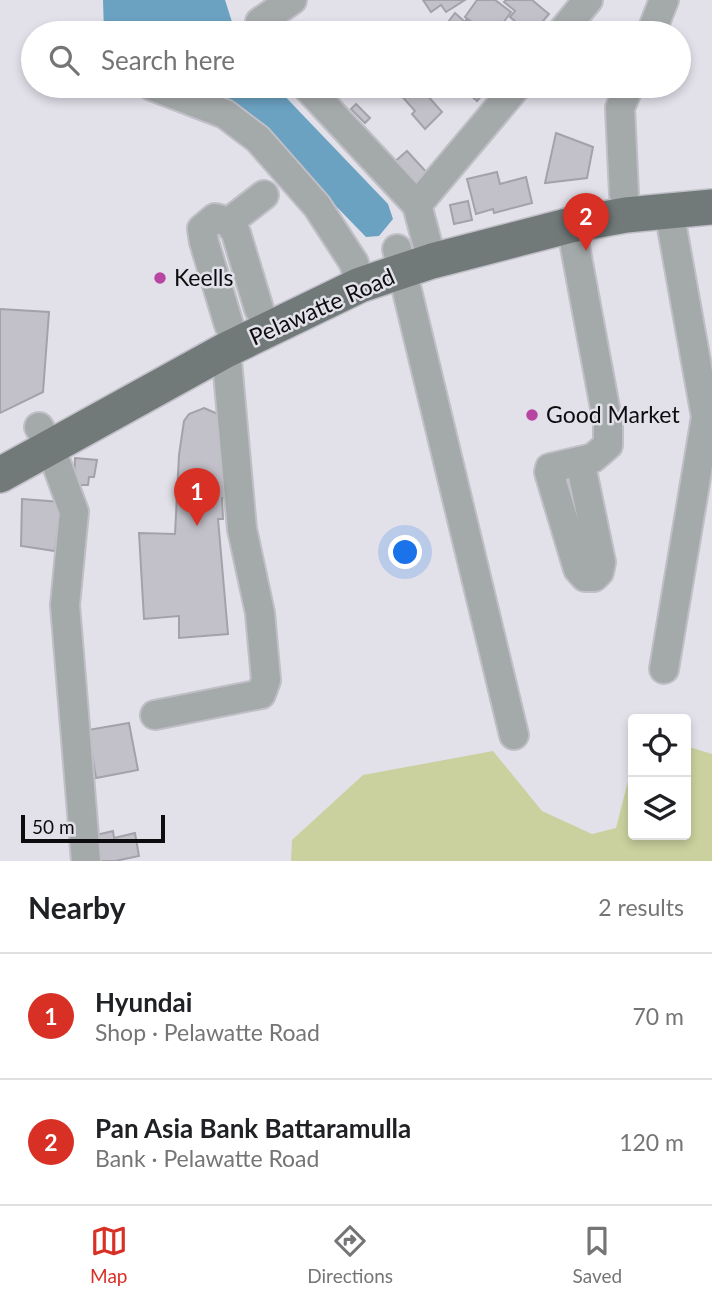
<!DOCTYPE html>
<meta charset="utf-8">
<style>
body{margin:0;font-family:Lato,sans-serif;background:#f2f2f2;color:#202124}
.controls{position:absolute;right:21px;bottom:21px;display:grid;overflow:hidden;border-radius:7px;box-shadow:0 4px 10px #0003}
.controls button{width:63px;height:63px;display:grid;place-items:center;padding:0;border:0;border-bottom:2px solid #e0e0e0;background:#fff;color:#202124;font:35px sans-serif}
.scale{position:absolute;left:21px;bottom:18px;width:144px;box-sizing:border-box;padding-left:7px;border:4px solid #0d0d0f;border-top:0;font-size:19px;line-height:24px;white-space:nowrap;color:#0d0d0f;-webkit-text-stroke:5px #e2e1ea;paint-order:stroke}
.you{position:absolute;left:406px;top:553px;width:24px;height:24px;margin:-18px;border:5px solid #fff;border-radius:50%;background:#1a73e8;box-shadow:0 0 0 10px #1a73e833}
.badge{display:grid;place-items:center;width:46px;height:46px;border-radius:50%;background:#d93025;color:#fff;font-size:23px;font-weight:700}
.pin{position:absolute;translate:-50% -58px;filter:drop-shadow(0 2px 4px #0008)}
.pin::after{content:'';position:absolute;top:37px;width:24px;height:21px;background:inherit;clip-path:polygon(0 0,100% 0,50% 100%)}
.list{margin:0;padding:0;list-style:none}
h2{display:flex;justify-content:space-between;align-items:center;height:91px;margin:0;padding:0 28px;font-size:30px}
h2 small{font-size:23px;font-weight:400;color:#757577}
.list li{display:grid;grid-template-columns:46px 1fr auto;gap:21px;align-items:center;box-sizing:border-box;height:126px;padding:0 28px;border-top:2px solid #e0e0e0}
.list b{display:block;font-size:26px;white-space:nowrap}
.list p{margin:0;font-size:23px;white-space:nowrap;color:#757577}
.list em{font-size:23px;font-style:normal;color:#757577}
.icon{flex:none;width:38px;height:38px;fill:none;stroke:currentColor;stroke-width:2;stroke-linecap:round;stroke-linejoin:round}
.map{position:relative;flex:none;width:712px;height:861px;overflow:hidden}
.search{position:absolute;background:#fff;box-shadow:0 4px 10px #0003;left:21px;right:21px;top:21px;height:77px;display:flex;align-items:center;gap:18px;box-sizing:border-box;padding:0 24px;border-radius:38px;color:#757577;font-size:26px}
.sheet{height:343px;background:#fff}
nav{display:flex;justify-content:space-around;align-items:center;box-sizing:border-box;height:98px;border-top:2px solid #e0e0e0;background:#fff;font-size:19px;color:#757577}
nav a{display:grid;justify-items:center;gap:4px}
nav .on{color:#d93025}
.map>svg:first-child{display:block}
</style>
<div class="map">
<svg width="712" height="861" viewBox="0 0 712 861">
<rect width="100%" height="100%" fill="#e2e1ea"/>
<path fill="#cad19e" d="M 686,746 L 712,754 L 712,861 L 291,861 L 292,840 L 363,775 L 493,751 L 542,811 L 592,834 L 616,828 L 633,762 L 633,835 L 686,835 Z"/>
<path fill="#6ba2c2" d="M 103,0 L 225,0 L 233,25 L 238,33 L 104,33 Z
M 184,86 L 275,86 L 388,204 L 393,219 L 379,236 L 366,237 L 262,130 Z"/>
<path fill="#c2c1c9" stroke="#a3a2aa" stroke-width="2" d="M 423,0 L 465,0 L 446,12 L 441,5 L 431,12 Z
M 477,0 L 495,0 L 511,12 L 496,33 L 488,33 L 465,17 Z
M 506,0 L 532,0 L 549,14 L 536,29 L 532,25 L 527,31 L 510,17 L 515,11 L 504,2 Z
M 455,13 L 465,22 L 466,20 L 483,33 L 446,33 L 442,30 Z
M 407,86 L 419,86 L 442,112 L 425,129 L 412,114 L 415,111 L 399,93 Z
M 460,86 L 490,86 L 477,101 Z
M 356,104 L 370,118 L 365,123 L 351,109 Z
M 556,133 L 593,147 L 587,178 L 545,183 Z
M 407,151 L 429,175 L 415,188 L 392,164 Z
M 497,172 L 500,184 L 526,177 L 532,203 L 494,213 L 493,209 L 476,214 L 467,179 Z
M 468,201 L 472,220 L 454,224 L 450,205 Z
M 0,309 L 49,312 L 43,392 L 0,413 Z
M 204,408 L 220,415 L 226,498 L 222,498 L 223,519 L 218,519 L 228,634 L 179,638 L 179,616 L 144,619 L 139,533 L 175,534 L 179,455 L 184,421 L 189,414 Z
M 75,458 L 97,460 L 94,477 L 89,477 L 88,485 L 74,485 Z
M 22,499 L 61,502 L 55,551 L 21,546 Z
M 129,723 L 138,770 L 96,778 L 88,730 Z
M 113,831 L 114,838 L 135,833 L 139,856 L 115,861 L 100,861 L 96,835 Z"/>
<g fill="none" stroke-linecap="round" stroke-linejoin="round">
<defs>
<path id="minor" d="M 260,22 L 292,0
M 561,33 L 588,0
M 651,33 L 664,0
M 152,86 L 225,114 L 258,139 L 317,206 L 354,263 L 360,285
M 306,86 L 417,205 L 432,261
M 624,194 L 620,108 L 629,86
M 417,205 L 517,86
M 229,222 L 264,195
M 571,225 L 608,424 L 608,445 L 593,458 L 550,468 L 549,472 L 578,569 L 585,577 L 594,577 L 599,572 L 601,562 L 580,461
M 397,249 L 514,735
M 229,325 L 204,242 L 202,229 L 215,218 L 229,222 L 236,233 L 259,309
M 39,427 L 50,446 L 74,512 L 65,605 L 86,861
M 664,669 L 706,417 L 669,211
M 155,715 L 261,694 L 266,680 L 260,613 L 242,529 L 226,350"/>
<path id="major" d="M 0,475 L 226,350 L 360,285 L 432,261 L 571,225 L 626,215 L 712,207"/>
</defs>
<use href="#minor" stroke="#c0bfc7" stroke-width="32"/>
<use href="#major" stroke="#c0bfc7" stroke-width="38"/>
<use href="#minor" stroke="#a4a9a9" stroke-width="28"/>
<use href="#major" stroke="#717979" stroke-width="35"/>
</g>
<g fill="#b646a2" stroke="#e2e1ea" stroke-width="2.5">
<circle cx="160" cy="278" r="7"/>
<circle cx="532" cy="415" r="7"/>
</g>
<g text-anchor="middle" stroke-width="5" stroke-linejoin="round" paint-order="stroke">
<g font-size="23" fill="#0d0d0f" stroke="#e2e1ea" text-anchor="start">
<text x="174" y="286">Keells</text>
<text x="546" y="423">Good Market</text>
</g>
<g font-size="23" fill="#0d0d0f" stroke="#e2e1ea">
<text transform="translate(322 307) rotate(-24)" y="8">Pelawatte Road</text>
</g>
</g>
</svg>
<div class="controls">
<button><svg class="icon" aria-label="locate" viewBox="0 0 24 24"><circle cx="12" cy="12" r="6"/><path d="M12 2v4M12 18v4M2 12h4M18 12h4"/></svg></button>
<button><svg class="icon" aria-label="layers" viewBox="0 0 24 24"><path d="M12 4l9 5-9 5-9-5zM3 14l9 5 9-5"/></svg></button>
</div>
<div class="scale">50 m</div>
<div class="you"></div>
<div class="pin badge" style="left:197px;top:526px">1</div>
<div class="pin badge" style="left:586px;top:251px">2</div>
<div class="search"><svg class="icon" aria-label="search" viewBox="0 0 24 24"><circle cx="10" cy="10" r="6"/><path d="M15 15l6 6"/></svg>Search here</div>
</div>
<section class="sheet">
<h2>Nearby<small>2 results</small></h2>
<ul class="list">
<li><span class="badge">1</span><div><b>Hyundai</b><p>Shop · Pelawatte Road</p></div><em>70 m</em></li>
<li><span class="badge">2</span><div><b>Pan Asia Bank Battaramulla</b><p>Bank · Pelawatte Road</p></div><em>120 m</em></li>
</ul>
</section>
<nav>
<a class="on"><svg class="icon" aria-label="map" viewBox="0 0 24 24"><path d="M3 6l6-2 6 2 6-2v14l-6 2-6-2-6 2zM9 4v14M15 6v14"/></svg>Map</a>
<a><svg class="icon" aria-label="directions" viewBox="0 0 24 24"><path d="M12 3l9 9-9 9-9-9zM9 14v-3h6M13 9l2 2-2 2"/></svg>Directions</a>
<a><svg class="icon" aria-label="saved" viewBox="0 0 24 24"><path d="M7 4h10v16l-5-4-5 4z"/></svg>Saved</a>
</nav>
